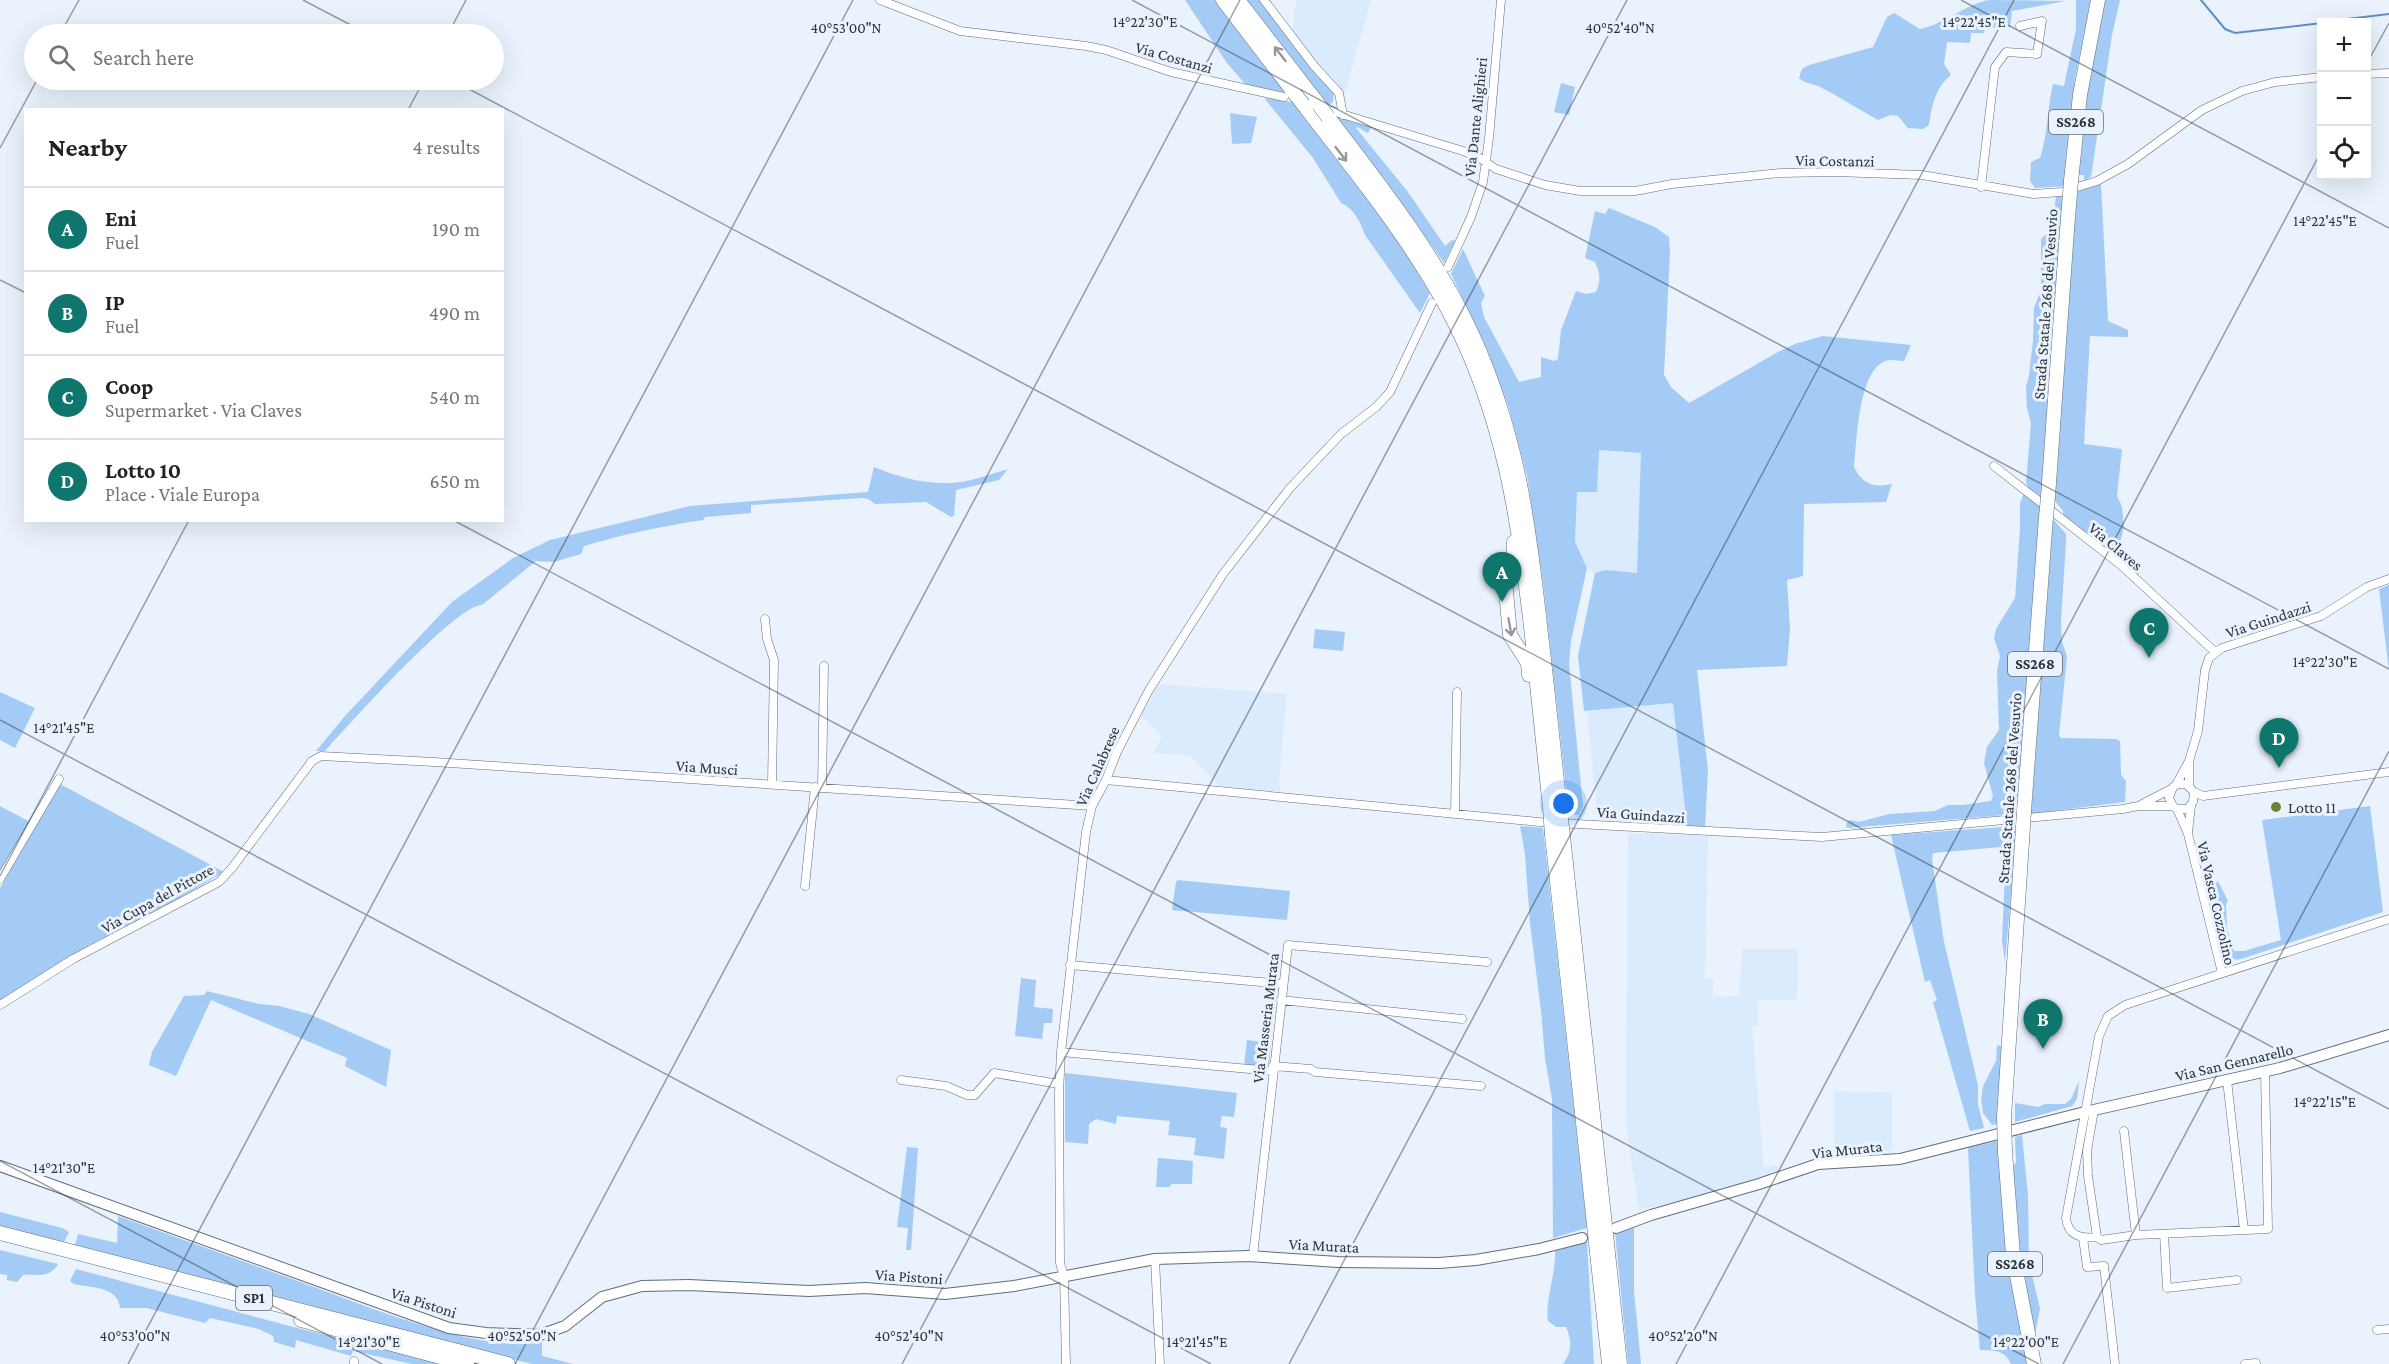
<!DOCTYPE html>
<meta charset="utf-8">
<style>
body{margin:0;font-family:"Crimson Pro",serif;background:#f6f6f6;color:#222}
.controls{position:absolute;right:18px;top:18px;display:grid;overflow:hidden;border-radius:0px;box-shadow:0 6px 24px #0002}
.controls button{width:54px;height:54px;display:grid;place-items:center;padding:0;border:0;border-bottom:2px solid #e0e0e0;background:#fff;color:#222;font:30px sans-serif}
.you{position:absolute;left:1564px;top:804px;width:21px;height:21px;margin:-15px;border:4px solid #fff;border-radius:50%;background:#1a73e8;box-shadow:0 0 0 9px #1a73e833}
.badge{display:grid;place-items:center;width:39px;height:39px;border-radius:50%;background:#0f766e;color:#fff;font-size:20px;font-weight:700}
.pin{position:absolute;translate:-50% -50px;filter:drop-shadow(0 2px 3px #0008)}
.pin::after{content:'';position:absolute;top:32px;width:21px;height:18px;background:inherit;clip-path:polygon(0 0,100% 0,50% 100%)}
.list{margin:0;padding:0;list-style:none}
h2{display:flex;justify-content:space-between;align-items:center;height:78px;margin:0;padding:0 24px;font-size:26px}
h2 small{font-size:20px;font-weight:400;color:#767676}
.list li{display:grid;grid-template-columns:39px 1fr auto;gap:18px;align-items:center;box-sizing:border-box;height:84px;padding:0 24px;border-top:2px solid #e0e0e0}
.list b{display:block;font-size:22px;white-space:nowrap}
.list p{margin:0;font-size:20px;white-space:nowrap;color:#767676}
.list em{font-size:20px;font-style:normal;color:#767676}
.icon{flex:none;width:33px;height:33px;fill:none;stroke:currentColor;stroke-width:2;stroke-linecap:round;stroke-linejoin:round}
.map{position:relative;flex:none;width:2389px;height:1364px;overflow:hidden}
.search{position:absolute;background:#fff;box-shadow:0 6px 24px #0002;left:24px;top:24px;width:480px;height:66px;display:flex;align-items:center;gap:15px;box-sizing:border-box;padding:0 21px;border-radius:33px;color:#767676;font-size:22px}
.panel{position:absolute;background:#fff;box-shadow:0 6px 24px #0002;left:24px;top:108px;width:480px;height:414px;border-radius:0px}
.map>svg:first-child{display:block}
</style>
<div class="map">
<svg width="2389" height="1364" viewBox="0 0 2389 1364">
<rect width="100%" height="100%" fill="#e9f2fd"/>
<path fill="#daebfe" d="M 1296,0 L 1371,0 L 1344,96 L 1292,33 Z
M 1599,450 L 1642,453 L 1637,574 L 1605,570 L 1595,573 L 1587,568 L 1575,542 L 1577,491 Z
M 1159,684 L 1287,694 L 1279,781 L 1280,792 L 1220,786 L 1189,755 L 1154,753 L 1162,736 L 1141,716 Z
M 1673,703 L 1687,826 L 1598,821 L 1587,711 Z
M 1628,833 L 1708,836 L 1705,978 L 1713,979 L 1713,997 L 1739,996 L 1742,949 L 1798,949 L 1797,1000 L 1757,1000 L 1758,1025 L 1752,1026 L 1764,1168 L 1776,1165 L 1779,1171 L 1699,1197 L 1639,1210 L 1626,1126 Z
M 1834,1091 L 1892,1092 L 1892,1150 L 1850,1156 L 1847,1151 L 1839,1152 L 1834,1158 Z"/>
<path fill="#a3cbf6" d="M 1185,0 L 1215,0 L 1286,94 L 1246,85 L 1227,63 Z
M 1245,0 L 1262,0 L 1334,91 L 1333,102 L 1327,106 Z
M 1989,0 L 2066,1 L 2012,11 L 2010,27 L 1985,28 L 1984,33 L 1971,33 L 1970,43 L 1947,42 L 1944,64 L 1951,75 C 1935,88 1932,106 1929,125 L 1923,129 L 1908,128 L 1898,116 L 1890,115 L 1878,120 C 1858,109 1840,97 1820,87 C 1812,83 1805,84 1799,78 L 1802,69 L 1809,65 L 1873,47 L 1887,17 L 1894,13 L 1920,29 C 1945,24 1964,5 1989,0 Z
M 2076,0 L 2091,0 L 2075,78 L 2066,186 L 2035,188 L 2030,181 L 2031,162 L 2040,158 C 2048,134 2047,109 2053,84 L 2064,86 L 2076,29 Z
M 2104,0 L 2120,0 L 2112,35 L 2091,177 L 2084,180 L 2084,175 L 2078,175 L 2087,85 Z
M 1561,83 L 1575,87 L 1569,115 L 1554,112 Z
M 1266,98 L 1292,102 L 1393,233 L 1430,293 L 1420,313 L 1365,235 C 1361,223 1354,208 1341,203 L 1313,158 L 1265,99 Z
M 1230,113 L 1257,117 L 1251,143 L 1232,144 Z
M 1333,114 L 1350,121 L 1372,125 L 1368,133 L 1357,127 L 1356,128 L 1408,192 L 1445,246 L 1452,240 L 1455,241 L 1444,263 L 1385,180 Z
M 2101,184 L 2108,321 L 2128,330 L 2128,337 L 2090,336 L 2084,444 L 2122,449 L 2117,496 L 2122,507 L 2124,527 L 2119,546 L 2120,551 C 2134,560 2140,560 2138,578 L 2063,517 L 2063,511 L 2054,500 L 2077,192 Z
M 2064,195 L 2042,498 L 2028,487 L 2026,482 L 2031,423 L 2027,408 L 2026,386 L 2029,376 L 2033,340 L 2034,308 L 2041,290 L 2041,239 L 2052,229 L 2056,196 Z
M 1609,208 L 1655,227 L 1669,237 L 1670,252 L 1664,375 L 1671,387 L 1689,403 L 1778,352 L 1795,344 L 1823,336 L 1911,345 L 1904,361 C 1898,361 1890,359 1885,361 C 1858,372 1857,441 1854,467 C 1862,484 1873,488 1892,484 L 1886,502 L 1804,504 L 1803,576 L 1787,580 L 1790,629 L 1787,666 L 1697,670 L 1708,771 L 1705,827 L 1687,826 L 1673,703 L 1584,711 L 1578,656 L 1595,573 L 1605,570 L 1637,573 L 1641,453 L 1599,450 L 1597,492 L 1577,492 L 1575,542 L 1587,568 L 1571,641 L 1569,664 L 1583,806 L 1579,815 L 1569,814 L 1543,582 L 1527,476 L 1509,408 L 1487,349 L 1451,274 L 1463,249 L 1485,296 L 1481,303 L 1484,317 L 1519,382 L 1541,377 L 1541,357 L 1554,361 L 1558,359 L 1561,330 L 1576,291 L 1586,294 L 1596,292 C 1601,281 1600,273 1595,262 L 1585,258 L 1595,211 L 1605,214 Z
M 874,467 C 902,479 936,487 967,481 C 980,478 994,473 1008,469 L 999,480 L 956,490 L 954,516 L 951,517 L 926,502 L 875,504 L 868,499 L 863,498 L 751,505 L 751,513 L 705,517 L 703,520 C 663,526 624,534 584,546 L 581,554 L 554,562 L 536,561 L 482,605 C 456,604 347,727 325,751 L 316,751 L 345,716 L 452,602 L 513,558 L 550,540 L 690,506 L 868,492 Z
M 2023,495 L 2028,495 L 2041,505 L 2018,814 L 1847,828 L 1846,824 L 1849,820 L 1859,822 L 1889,814 L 1935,811 L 1948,805 L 1963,805 L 1991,801 L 1993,796 L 1984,763 L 1987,747 L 1999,730 L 1997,671 L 2000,656 L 1994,638 L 1996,629 L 2015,598 L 2020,529 L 2020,504 Z
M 2053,519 L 2066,534 L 2066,542 L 2061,621 L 2062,642 L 2067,656 L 2059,735 L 2061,738 L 2116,739 L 2120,741 L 2121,775 L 2126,781 L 2125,802 L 2031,814 Z
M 2389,585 L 2389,671 L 2379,589 Z
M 1315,629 L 1345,632 L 1343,651 L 1313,648 Z
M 0,692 L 35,708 L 15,748 L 0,740 Z
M 60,784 L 224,872 L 176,900 L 89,945 L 0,1002 L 0,888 Z
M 0,806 L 30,822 L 0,874 Z
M 2370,806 L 2383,912 L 2241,959 C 2230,961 2226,957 2221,948 L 2207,891 L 2218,881 L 2228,901 L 2226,904 L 2227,928 L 2234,951 L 2244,951 L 2281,940 L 2262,820 Z
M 1520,826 L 1543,828 L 1587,1228 L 1553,1238 L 1552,1099 L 1545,1058 L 1541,1011 L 1530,923 L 1525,854 Z
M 2017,826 L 2005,962 L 2002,941 L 2006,850 L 2001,847 L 1933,853 L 1932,859 L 1944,942 L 1978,1085 L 1978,1104 L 1984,1128 L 1970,1131 L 1933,1002 L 1937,1000 L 1930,980 L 1925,982 L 1891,835 Z
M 1178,880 L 1290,891 L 1287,920 L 1172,910 L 1176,882 Z
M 1021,978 L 1036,980 L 1034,1007 L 1053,1009 L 1052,1023 L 1044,1023 L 1042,1039 L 1015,1036 Z
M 207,991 L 259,1004 L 279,1006 L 309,1014 L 391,1050 L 386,1087 L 345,1066 L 347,1058 L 211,1000 L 176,1076 L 149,1065 L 152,1052 L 184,996 L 204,995 Z
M 1247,1040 L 1271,1043 L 1269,1068 L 1244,1066 Z
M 1997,1045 L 2001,1046 L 1999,1124 L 1992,1125 L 1983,1113 L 1981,1099 L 1983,1086 L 1996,1061 Z
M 1065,1073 L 1237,1093 L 1234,1117 L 1222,1116 L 1220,1127 L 1227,1128 L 1224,1159 L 1194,1155 L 1196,1138 L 1168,1135 L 1170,1121 L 1117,1116 L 1116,1124 L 1096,1119 L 1089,1124 L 1088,1144 L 1065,1142 Z
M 2079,1081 L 2077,1099 L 2072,1106 L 2015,1122 L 2015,1103 L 2038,1107 L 2045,1104 L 2065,1104 L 2071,1099 Z
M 2022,1135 L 2028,1196 L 2029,1262 L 2040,1309 L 2035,1334 C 2021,1280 2017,1225 2012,1170 L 2016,1162 L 2015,1137 Z
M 1998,1141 L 2026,1352 L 2026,1364 L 2011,1364 C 2006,1350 1992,1350 1980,1350 L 1975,1295 L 1968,1148 Z
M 907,1147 L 918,1148 L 911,1250 L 906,1250 L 908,1228 L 897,1227 Z
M 1158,1158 L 1193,1161 L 1192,1184 L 1171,1184 L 1170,1187 L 1156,1187 Z
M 0,1212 L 62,1228 L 69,1232 L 64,1242 L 0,1226 Z
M 118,1216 C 180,1239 243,1261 306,1284 C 364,1305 483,1355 542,1342 L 542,1356 L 573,1364 L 532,1364 L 75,1245 L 78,1234 L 117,1243 Z
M 1634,1226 L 1634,1291 L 1641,1364 L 1628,1364 L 1615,1233 Z
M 1587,1242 L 1594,1364 L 1563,1364 C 1572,1353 1572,1340 1566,1327 L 1556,1327 L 1548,1321 C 1545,1298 1556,1275 1555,1251 Z
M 0,1250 L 58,1264 C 49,1279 37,1274 23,1275 L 17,1282 L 7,1280 L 7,1275 L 0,1274 Z
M 76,1269 L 305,1330 L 447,1364 L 412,1364 L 353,1351 L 351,1356 L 296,1340 L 295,1348 L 274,1342 L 273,1336 L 259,1329 L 210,1318 L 205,1323 L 147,1308 L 120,1308 C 118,1286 91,1288 74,1284 L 70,1281 Z"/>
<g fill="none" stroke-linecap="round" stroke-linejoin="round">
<path stroke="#5f90c4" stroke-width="2" d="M 2201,0 L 2225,29 L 2235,33 L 2322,23
M 2322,22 L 2389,14"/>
<defs>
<path id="street" d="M 880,0 L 960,31 L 1086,46 L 1106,50 L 1171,72 L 1284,97
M 1264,0 L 1315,67 L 1339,93 L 1343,115
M 2366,74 L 2389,73
M 1332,111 L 1463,151 L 1478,157 L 1496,169 L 1545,185 L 1580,191 L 1635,191 L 1672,184 L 1781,173 L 1835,172 L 1922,175 L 2034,194 L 2061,192 L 2097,181 L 2128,164 L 2202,110 L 2242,91 L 2275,82 L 2322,77
M 1981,187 L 1995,67 L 2006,52 L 2037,54 L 2042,21 L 2020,26
M 1448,267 L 1471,217 L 1483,182 L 1489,138 L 1501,0
M 1994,466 L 2122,566 L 2216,653
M 765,619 L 767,639 L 774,660 L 772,784
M 2189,762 L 2189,786
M 1106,780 L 1539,822 L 1822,837 L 2123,809 L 2138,806 L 2173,806
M 2176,785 L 2189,761 L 2198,731 L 2205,670 L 2209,658 L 2222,648 L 2321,616 L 2367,587 L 2389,579
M 822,788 L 824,666
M 2194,792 L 2203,796 L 2389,772
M 2142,804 L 2171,789
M 2177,809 L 2187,809 L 2193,802 L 2194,792 L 2186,784 L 2179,784 L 2173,787 L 2169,798 L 2173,806 L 2177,809 L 2188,834 L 2222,973
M 1455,814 L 1457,692
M 2188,832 L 2191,806
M 0,879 L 59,779
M 805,886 L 815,787
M 1070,965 L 1282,984
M 1281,1000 L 1462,1019
M 0,1005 L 73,959 L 219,882 L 232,868 L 312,761 L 321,756 L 434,762 L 1092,806
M 1061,1052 L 1272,1071
M 1273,1066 L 1311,1069 L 1315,1072 L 1481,1086
M 901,1080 L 946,1086 L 967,1095 L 975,1095 L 994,1073 L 1059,1084
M 2227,1080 L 2244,1230
M 2094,1110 L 2087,1151 L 2088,1176 L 2097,1237 L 2101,1240 L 2136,1235 L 2268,1229 L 2265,1071
M 2124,1131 L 2136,1235
M 2164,1234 L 2167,1288 L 2237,1280
M 2097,1237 C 2081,1239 2068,1236 2066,1218 L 2099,1036 L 2108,1016 L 2125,1005 L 2389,919
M 2083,1238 L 2087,1267 L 2104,1266 L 2115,1364
M 1253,1256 L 1288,945 L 1487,962
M 1155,1259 L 1160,1364
M 2377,1330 L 2389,1329
M 354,1361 L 354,1364
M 1066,1364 L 1064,1276 L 1060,1263 L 1059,1093 L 1061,1052 L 1086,832 L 1092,806 L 1106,780 L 1117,752 L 1149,690 L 1223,574 L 1290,488 L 1341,434 L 1376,407 L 1390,392 L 1432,303
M 2245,1364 L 2256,1363"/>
<path id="secondary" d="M 0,1166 L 449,1328 L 486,1333 L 540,1335 L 565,1326 L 602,1297 L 642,1286 L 689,1285 L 809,1291 L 865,1288 L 945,1294 L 1014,1286 L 1155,1259 L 1248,1256 L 1338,1262 L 1439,1263 L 1476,1260 L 1539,1249 L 1582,1238
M 1616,1228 L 1651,1215 L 1759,1184 L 1818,1164 L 1900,1159 L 2085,1112 L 2280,1068 L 2389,1035"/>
<path id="highway" d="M 1223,0 L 1295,94
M 1238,0 L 1316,101
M 1306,108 C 1355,172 1408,236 1447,308 C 1503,412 1519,520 1532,636 C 1538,693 1544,750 1550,808
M 1328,117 C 1380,185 1435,254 1471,332 C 1518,434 1529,524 1541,634 C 1548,693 1554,752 1560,810
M 2071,181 L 2080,95 L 2098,0
M 2048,497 L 2067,230
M 1514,542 L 1513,563 L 1505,580 L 1510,635 L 1528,663 L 1529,675
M 2024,811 L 2046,517
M 1552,835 L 1609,1364
M 1563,836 L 1620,1364
M 2004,1117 L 2022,842
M 2005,1152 L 2013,1255 L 2034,1364
M 0,1233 L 508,1364
M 301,1320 L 467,1364"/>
</defs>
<use href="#street" stroke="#5f6d7c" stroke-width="9"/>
<use href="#secondary" stroke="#5f6d7c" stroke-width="12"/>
<use href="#highway" stroke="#5f6d7c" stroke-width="15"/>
<use href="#street" stroke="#fff" stroke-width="8"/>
<use href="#secondary" stroke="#fff" stroke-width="10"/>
<use href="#highway" stroke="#fff" stroke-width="14"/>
<defs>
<path id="highway-bridge" d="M 1295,94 L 1306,108
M 1316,101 L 1328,117
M 2067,230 L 2071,181
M 2046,517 L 2048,497
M 1550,808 L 1552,835
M 1560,810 L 1563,836
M 2022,842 L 2024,811
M 2004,1117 L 2005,1152"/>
</defs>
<use href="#highway-bridge" stroke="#5f6d7c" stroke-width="15" stroke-linecap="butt"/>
<use href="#highway-bridge" stroke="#fff" stroke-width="14"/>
</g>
<defs><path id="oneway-shaft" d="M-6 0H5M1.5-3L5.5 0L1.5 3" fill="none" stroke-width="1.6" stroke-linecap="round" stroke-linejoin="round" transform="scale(1.5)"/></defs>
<g stroke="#96999c">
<use href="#oneway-shaft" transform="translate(1280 54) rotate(-128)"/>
<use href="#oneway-shaft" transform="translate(1341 154) rotate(52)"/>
<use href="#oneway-shaft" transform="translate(1510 627) rotate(80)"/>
</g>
<path fill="none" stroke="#2d3339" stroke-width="1.5" stroke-opacity="0.45" d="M 303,0 L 368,34M 1132,0 L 2389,669M 1961,0 L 2389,228M 60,34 L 79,0M 448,34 L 466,0M 2366,65 L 2389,23M 452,80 L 2389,1109M 408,110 L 424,80M 0,148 L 37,80M 0,280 L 26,293M 453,520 L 2039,1364M 0,720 L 1211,1364M 0,876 L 189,520M 0,1161 L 382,1364M 128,1364 L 853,0M 515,1364 L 1240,0M 902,1364 L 1627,0M 1289,1364 L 2014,0M 1676,1364 L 2322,150M 2063,1364 L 2389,751"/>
<circle fill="#6c8334" stroke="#e9f2fd" stroke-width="2" cx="2276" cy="807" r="6"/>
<g text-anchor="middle" stroke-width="6" stroke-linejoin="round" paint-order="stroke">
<g fill="#e9f2fd" stroke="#656c74" stroke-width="1.5">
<rect x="2049" y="110" width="54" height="24" rx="4.5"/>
<rect x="2008" y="652" width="54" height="24" rx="4.5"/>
<rect x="1988" y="1252" width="54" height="24" rx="4.5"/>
<rect x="236" y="1286" width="36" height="24" rx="4.5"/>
</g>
<g font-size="15" font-weight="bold" fill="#2d3339">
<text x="2076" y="127">SS268</text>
<text x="2035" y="669">SS268</text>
<text x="2015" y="1269">SS268</text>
<text x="254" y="1303">SP1</text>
</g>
<g font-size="16" fill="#2d3339" stroke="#e9f2fd">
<text transform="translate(1174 57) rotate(16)" y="6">Via Costanzi</text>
<text transform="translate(1475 117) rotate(-84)" y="6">Via Dante Alighieri</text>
<text transform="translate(1835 160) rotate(1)" y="6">Via Costanzi</text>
<text transform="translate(2045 304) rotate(-86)" y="6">Strada Statale 268 del Vesuvio</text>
<text transform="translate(2116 546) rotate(40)" y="6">Via Claves</text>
<text transform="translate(2268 619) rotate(-18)" y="6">Via Guindazzi</text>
<text transform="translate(1097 766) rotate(-66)" y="6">Via Calabrese</text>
<text transform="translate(707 767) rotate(4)" y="6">Via Musci</text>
<text transform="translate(2009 788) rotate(-86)" y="6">Strada Statale 268 del Vesuvio</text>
<text transform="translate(1641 814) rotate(4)" y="6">Via Guindazzi</text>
<text transform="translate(157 898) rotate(-29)" y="6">Via Cupa del Pittore</text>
<text transform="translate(2217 903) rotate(77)" y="6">Via Vasca Cozzolino</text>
<text transform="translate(1265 1018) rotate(-83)" y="6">Via Masseria Murata</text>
<text transform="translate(2234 1062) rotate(-13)" y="6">Via San Gennarello</text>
<text transform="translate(1847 1149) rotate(-6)" y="6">Via Murata</text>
<text transform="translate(1324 1245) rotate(3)" y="6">Via Murata</text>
<text transform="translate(909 1276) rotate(4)" y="6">Via Pistoni</text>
<text transform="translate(424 1302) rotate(18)" y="6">Via Pistoni</text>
</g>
<g font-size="16" fill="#2d3339" stroke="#e9f2fd" text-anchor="start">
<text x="2288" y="813">Lotto 11</text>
</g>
</g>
<g font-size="15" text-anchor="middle" fill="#2d3339" stroke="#e9f2fd" stroke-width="6" stroke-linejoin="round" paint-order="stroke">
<text x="1145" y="27">14°22'30"E</text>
<text x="1974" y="27">14°22'45"E</text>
<text x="846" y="33">40°53'00"N</text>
<text x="1620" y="33">40°52'40"N</text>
<text x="2325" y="226">14°22'45"E</text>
<text x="2325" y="667">14°22'30"E</text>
<text x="64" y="733">14°21'45"E</text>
<text x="2325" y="1107">14°22'15"E</text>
<text x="64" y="1173">14°21'30"E</text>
<text x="135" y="1341">40°53'00"N</text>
<text x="522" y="1341">40°52'50"N</text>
<text x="909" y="1341">40°52'40"N</text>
<text x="1683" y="1341">40°52'20"N</text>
<text x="369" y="1347">14°21'30"E</text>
<text x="1197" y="1347">14°21'45"E</text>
<text x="2026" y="1347">14°22'00"E</text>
</g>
</svg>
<div class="controls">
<button>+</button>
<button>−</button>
<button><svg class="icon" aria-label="locate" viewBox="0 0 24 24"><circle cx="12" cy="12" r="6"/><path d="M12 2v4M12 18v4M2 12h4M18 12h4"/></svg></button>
</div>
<div class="you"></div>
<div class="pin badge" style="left:1502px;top:602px">A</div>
<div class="pin badge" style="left:2043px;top:1049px">B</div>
<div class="pin badge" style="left:2149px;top:658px">C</div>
<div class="pin badge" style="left:2279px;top:768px">D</div>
<div class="search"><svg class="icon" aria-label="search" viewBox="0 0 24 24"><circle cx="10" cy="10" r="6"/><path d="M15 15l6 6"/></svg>Search here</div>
<section class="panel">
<h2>Nearby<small>4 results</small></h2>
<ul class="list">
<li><span class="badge">A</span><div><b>Eni</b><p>Fuel</p></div><em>190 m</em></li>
<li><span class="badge">B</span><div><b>IP</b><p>Fuel</p></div><em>490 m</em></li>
<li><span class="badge">C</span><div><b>Coop</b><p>Supermarket · Via Claves</p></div><em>540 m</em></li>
<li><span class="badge">D</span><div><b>Lotto 10</b><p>Place · Viale Europa</p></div><em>650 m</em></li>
</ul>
</section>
</div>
